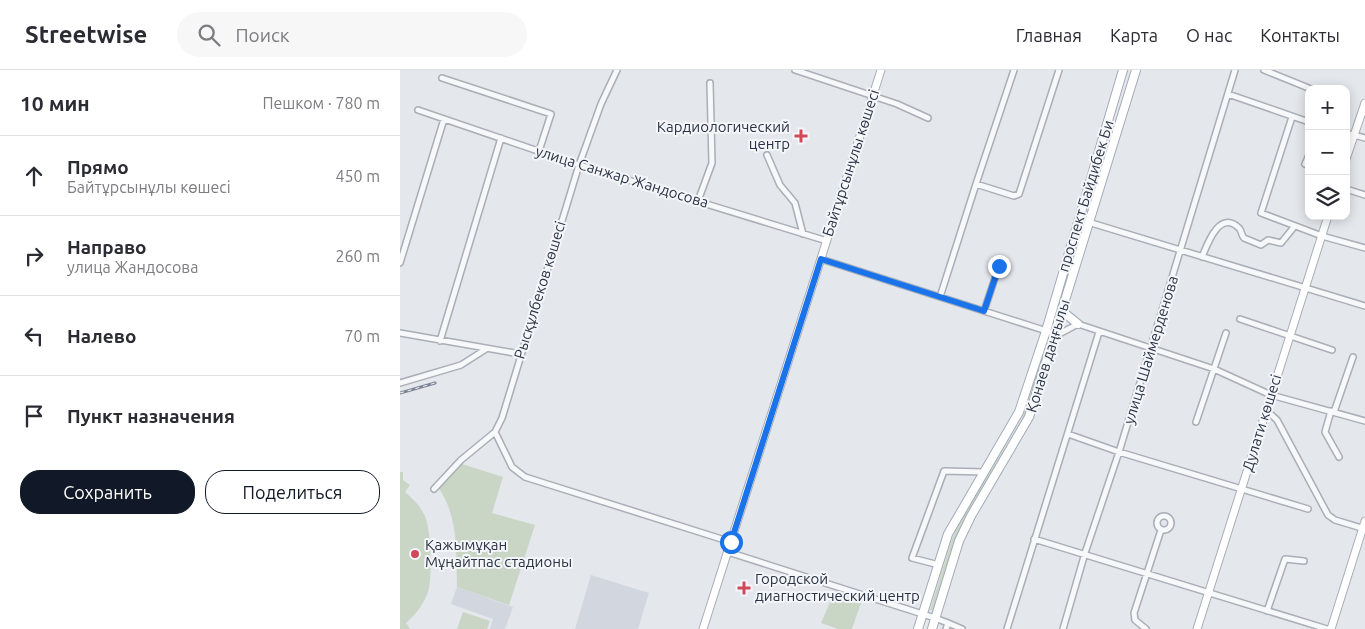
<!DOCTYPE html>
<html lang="ru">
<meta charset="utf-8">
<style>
body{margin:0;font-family:Ubuntu,sans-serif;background:#f7f7f7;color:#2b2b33}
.controls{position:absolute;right:15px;top:15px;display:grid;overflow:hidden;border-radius:10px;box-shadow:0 2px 12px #0003}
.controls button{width:45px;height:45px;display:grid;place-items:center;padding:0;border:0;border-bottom:1px solid #e1e1e2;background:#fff;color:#2b2b33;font:25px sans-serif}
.stop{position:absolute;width:15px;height:15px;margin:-11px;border:4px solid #1a73e8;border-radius:50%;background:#fff}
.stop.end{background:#1a73e8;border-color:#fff;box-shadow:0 1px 5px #0008}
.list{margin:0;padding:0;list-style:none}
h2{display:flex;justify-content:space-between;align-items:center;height:65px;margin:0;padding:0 20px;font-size:21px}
h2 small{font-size:16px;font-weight:400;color:#7c7c81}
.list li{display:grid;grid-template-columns:32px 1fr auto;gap:15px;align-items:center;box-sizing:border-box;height:80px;padding:0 20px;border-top:1px solid #e1e1e2}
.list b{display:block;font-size:19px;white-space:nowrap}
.list p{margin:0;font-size:16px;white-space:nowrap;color:#7c7c81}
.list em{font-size:16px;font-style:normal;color:#7c7c81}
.actions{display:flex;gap:10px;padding:15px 20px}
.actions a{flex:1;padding:11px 0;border:1px solid #111827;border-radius:20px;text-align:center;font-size:18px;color:#111827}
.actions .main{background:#111827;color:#fff}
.icon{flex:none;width:28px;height:28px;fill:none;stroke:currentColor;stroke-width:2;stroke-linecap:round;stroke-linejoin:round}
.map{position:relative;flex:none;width:965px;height:559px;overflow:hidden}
header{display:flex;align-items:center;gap:30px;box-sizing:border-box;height:70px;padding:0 25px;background:#fff;border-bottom:1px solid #e1e1e2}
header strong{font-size:24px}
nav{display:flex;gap:28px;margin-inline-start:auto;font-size:18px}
.search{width:350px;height:45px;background:#f7f7f7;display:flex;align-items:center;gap:12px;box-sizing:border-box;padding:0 18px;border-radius:28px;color:#7c7c81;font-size:19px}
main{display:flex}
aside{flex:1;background:#fff}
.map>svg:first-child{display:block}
</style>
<header>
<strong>Streetwise</strong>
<div class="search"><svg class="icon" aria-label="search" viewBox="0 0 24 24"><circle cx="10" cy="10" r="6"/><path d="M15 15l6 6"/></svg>Поиск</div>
<nav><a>Главная</a><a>Карта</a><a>О нас</a><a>Контакты</a></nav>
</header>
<main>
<aside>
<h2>10 мин<small>Пешком · 780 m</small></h2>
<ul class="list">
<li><svg class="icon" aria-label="ahead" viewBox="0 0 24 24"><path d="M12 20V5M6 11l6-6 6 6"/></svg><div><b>Прямо</b><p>Байтұрсынұлы көшесі</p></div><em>450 m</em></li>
<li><svg class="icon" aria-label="right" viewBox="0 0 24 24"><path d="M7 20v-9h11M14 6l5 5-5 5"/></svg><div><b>Направо</b><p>улица Жандосова</p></div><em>260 m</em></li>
<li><svg class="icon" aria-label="left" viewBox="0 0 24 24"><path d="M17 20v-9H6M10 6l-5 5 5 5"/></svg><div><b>Налево</b></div><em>70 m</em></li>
<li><svg class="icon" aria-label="arrive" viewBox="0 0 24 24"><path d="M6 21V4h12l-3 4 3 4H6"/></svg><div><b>Пункт назначения</b></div></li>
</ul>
<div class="actions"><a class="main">Сохранить</a><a>Поделиться</a></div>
</aside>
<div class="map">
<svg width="965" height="559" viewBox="0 0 965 559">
<rect width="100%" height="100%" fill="#e4e7ec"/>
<path fill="#d2d6de" d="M 191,505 L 249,523 L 238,559 L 175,559 Z
M 57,517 L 113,537 L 105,559 L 90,559 L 93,549 L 51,534 Z"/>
<path fill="#c9d6c5" d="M 647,271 L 649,271 L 624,350 L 564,451 L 534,541 L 530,540 L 552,469 L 561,450 L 622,349 Z
M 59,393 L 103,407 L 92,443 L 135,455 L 109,535 L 57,517 C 56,482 59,447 38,417 Z
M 0,402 L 3,402 L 3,410 L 10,415 L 5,422 C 14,430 22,437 26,449 C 31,464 32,502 29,518 C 26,532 16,544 6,553 L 10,559 L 0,559 Z
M 434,523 L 462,530 L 452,559 L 438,559 L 421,553 Z
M 63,542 L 90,551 L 87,559 L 57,559 Z"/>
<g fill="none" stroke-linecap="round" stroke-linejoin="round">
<defs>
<path id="minor" d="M 395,0 L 497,34 L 528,48
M 864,0 L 911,19
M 42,8 L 151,44 L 139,81
M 828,24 L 909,52
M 18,40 L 179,95 L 427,171
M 892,47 L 861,143 L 922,166 L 965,178
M 946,63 L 965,68
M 367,85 L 380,115 L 395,133 L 403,164
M 905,94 L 909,85
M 576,114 L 614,0
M 946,119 L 965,125
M 298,131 L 312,93 L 310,13
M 688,152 L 965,236
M 802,187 C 807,175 819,139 839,158 C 842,161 841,165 844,168 L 861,175 L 868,170 L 881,173 L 894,157
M 421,189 L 656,264 L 661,263 L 678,254 L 814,299 L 871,325 L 965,351
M 0,193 L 44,49
M 540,227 L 576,114 L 614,126 L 619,124 L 659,0
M 584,241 L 599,196
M 840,249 L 932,280
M 0,263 L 120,284
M 40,271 L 101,68
M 0,313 L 61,295 L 86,279
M 866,340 L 877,350 L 928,445 L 935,450 L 965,459
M 931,341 L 925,362 L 939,387
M 934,342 L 953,287
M 796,352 L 826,263
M 95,362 L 112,397 L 125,407 L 331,472
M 668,364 L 719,382 L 908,439
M 34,419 L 61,390 L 95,362 L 102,348 L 179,95 L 201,34 L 217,0
M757 453a7 7 0 1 1 14 0a7 7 0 1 1-14 0Z
M 634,469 L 927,559
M 328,482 L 535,548 L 548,553 L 546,559
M 539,495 L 512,488 L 544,401 L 584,402
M 867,541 L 885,489 L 904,491
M 548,553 L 562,559
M 607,559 L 699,262
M 663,559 L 685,483 L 719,382 L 835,0
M 746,559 L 735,550 L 734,543 L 761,460"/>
<path id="secondary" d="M 946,89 L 965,33
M 303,559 L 481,0
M 797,559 L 928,146
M 931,559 L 965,451"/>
<path id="primary" d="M 662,241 L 678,254
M 518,559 L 548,464 L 619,342 L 646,261 L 723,0
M 532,559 L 559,471 L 571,446 L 629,347 L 736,0"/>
</defs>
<use href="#minor" stroke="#a9aeb7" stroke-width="8"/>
<use href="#secondary" stroke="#a9aeb7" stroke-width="9"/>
<use href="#primary" stroke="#a3abb8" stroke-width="10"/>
<use href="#minor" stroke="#f7f8fa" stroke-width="5"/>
<use href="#secondary" stroke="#fff" stroke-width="7"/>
<use href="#primary" stroke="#fff" stroke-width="8"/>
<defs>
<path id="rail" d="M 0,323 L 35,313"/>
</defs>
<use href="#rail" stroke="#7d8696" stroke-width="3"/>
<use href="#rail" stroke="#f4f6f9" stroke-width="1" stroke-dasharray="4" stroke-linecap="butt"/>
</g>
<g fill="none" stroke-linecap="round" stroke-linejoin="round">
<path stroke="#1a73e8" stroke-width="6" d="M 331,472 L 421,189 L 584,241 L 599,196"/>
</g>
<g fill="#d1495b" stroke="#f4f6f9" stroke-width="2">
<path d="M398.5 58.5h5v5h5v5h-5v5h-5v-5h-5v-5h5z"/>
<circle cx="15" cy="484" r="5"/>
<path d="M341.5 510.5h5v5h5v5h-5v5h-5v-5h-5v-5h5z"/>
</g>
<g text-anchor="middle" stroke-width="4" stroke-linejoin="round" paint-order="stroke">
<g font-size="15" fill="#2b3445" stroke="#f4f6f9" text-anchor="start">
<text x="390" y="62" text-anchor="end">Кардиологический<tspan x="390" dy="17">центр</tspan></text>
<text x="25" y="480">Қажымұқан<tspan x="25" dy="17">Мұңайтпас стадионы</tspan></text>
<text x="355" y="514">Городской<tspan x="355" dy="17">диагностический центр</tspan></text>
</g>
<g font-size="15" fill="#2b3445" stroke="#f4f6f9">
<text transform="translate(451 93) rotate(-72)" y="5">Байтұрсынұлы көшесі</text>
<text transform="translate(222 107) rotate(17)" y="5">улица Санжар Жандосова</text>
<text transform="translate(686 126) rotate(-73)" y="5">проспект Байдибек Би</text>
<text transform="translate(140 220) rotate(-73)" y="5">Рысқұлбеков көшесі</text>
<text transform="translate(751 280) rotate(-73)" y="5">улица Шаймерденова</text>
<text transform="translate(648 286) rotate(-73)" y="5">Қонаев даңғылы</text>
<text transform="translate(862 353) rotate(-73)" y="5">Дулати көшесі</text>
</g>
</g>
</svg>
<div class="controls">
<button>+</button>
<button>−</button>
<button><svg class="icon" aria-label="layers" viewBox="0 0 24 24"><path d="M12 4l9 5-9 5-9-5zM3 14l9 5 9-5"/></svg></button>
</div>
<div class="stop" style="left:331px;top:472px"></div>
<div class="stop end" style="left:599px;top:196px"></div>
</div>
</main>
